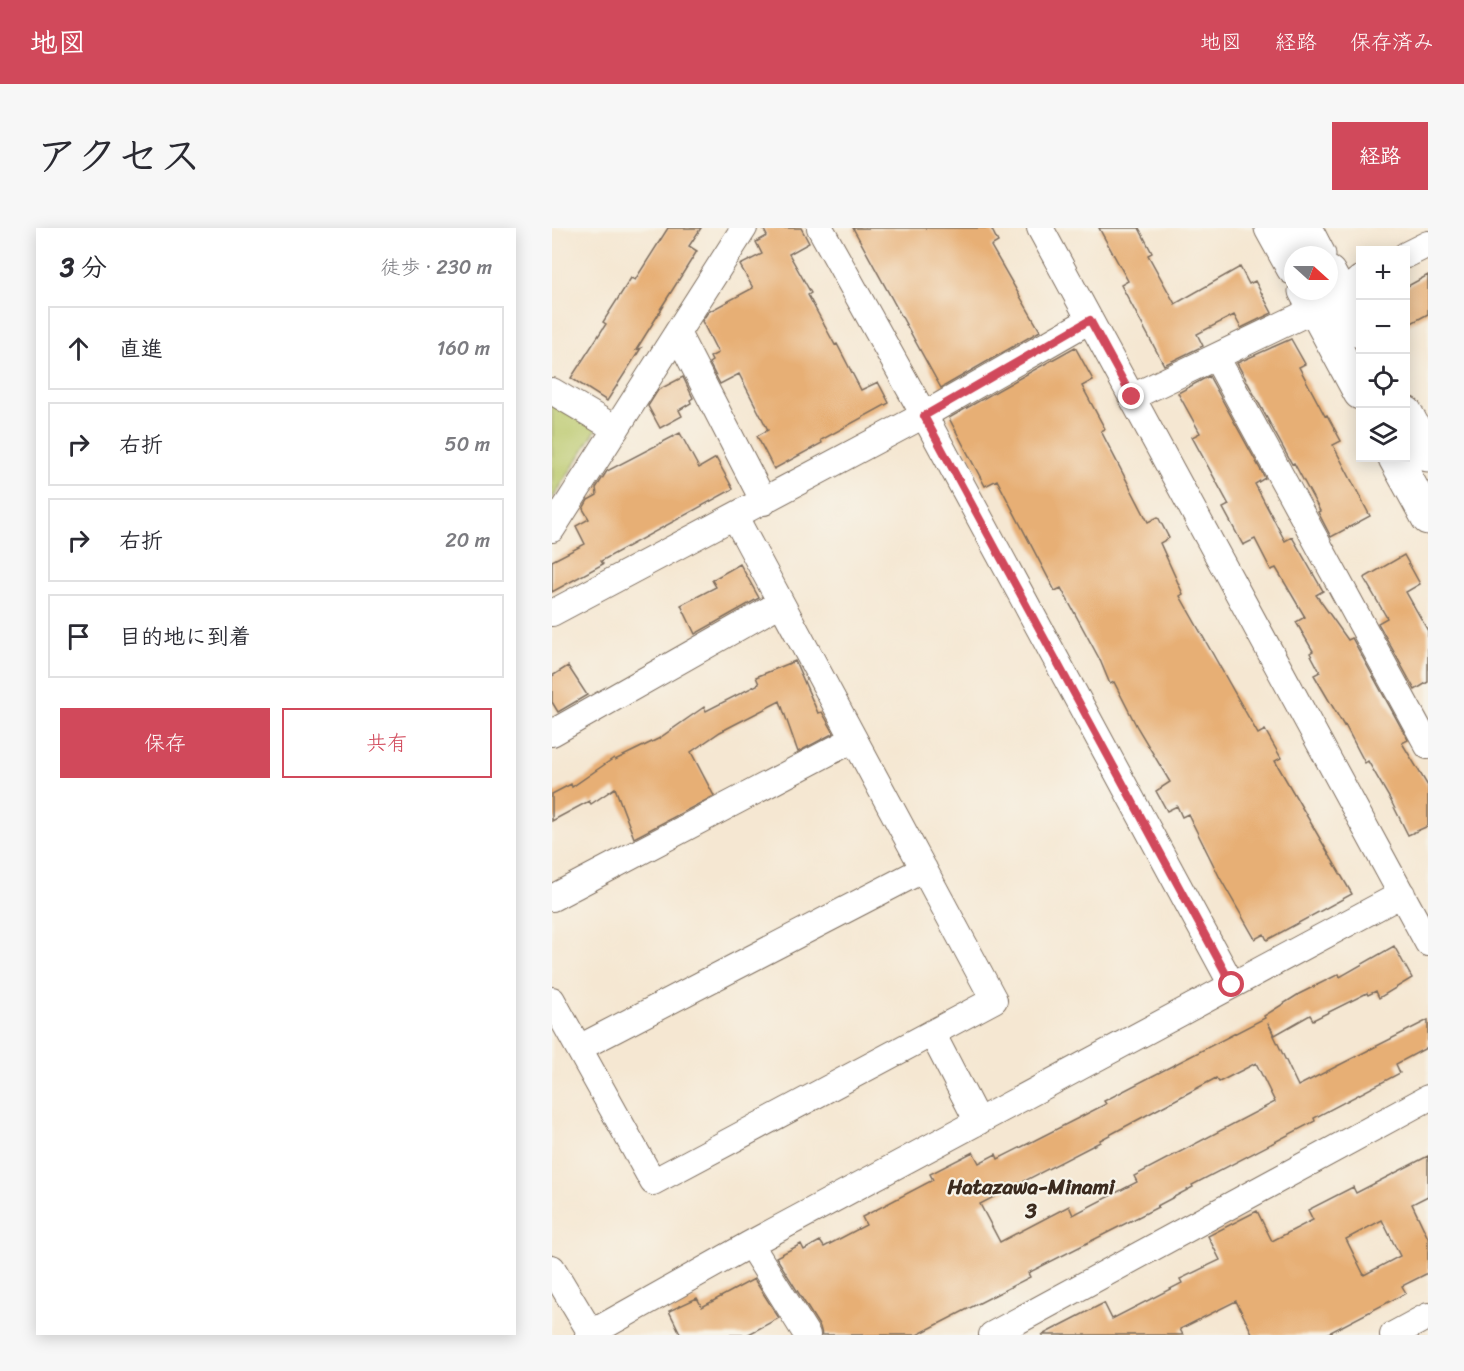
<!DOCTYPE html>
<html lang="ja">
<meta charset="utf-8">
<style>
body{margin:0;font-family:Sriracha,"Klee One",sans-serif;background:#f7f7f7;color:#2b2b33}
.controls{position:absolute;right:18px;top:18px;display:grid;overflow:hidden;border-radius:0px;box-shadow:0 3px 15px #0003}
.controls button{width:54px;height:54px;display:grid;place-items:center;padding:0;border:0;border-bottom:2px solid #e1e1e2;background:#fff;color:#2b2b33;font:30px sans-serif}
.compass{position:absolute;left:732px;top:18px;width:54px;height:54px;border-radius:50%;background:#fff;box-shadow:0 3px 15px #0003;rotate:111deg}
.stop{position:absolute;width:18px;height:18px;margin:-14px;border:4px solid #d1495b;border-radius:50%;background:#fff}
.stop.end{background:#d1495b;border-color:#fff;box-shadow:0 2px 6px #0008}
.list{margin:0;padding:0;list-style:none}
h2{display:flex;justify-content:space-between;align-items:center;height:78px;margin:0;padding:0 24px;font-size:26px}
h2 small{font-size:20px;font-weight:400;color:#7c7c81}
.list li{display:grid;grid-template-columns:39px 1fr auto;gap:18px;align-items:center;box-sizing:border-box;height:84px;margin:0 12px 12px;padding:0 12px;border:2px solid #e1e1e2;border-radius:0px}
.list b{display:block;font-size:22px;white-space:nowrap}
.list em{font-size:20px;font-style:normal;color:#7c7c81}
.actions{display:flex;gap:12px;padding:18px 24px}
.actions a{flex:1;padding:14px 0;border:2px solid #d1495b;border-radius:0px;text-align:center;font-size:21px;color:#d1495b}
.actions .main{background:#d1495b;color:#fff}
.icon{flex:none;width:33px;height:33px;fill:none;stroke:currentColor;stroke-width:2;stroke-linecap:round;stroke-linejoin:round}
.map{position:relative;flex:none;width:876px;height:1107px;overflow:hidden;border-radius:0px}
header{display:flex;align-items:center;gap:36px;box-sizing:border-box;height:84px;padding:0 30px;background:#d1495b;color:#fff}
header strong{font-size:28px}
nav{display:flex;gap:33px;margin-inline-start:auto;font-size:21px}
.intro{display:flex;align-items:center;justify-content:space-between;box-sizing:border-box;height:144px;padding:0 36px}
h1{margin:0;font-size:42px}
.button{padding:15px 27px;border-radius:0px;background:#d1495b;color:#fff;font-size:21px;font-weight:700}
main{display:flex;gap:36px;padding:0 36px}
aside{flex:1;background:#fff;border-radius:0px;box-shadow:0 3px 15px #0003}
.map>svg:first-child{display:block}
</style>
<header>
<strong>地図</strong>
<nav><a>地図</a><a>経路</a><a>保存済み</a></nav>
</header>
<div class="intro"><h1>アクセス</h1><a class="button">経路</a></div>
<main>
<aside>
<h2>3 分<small>徒歩 · 230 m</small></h2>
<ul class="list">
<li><svg class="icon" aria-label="ahead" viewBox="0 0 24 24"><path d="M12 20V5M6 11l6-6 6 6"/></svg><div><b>直進</b></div><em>160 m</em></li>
<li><svg class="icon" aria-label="right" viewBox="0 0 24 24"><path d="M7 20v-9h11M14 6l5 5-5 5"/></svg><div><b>右折</b></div><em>50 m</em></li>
<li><svg class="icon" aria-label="right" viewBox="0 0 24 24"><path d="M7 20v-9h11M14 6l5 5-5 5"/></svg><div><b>右折</b></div><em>20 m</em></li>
<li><svg class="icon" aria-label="arrive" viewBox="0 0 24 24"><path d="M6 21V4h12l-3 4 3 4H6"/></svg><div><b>目的地に到着</b></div></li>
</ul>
<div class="actions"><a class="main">保存</a><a>共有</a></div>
</aside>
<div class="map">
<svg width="876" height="1107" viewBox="0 0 876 1107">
<rect width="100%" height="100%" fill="#f7f3e8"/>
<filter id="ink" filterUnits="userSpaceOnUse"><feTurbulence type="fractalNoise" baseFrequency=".0167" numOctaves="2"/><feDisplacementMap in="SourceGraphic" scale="12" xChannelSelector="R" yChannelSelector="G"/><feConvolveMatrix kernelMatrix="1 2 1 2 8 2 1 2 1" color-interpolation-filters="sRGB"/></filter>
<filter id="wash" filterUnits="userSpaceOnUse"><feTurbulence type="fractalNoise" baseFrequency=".008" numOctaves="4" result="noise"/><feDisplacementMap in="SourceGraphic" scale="24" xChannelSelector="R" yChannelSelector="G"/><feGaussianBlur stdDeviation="1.35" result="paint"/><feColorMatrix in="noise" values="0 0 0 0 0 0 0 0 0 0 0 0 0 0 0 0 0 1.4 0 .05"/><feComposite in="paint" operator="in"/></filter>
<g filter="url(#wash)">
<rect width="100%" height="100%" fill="#f5e7d2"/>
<path fill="#b9c86a" stroke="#7a7944" stroke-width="1.5" d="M 0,172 L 46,199 L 0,272 Z"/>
<g id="blocks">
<path fill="#e7af74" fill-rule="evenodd" d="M 116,0 L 149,0 L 137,18 L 145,23 L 109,80 L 111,79 L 84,122 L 89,120 L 55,173 L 19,150 L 54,96 L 51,94 L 79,50 L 83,52 Z
M 211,0 L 249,0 L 257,15 L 237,26 L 259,65 L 256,67 L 283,117 L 285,116 L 309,162 L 326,154 L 337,175 L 269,212 L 270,215 L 222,241 L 205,208 L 216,202 L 187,146 L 168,156 L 157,135 L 160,133 L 158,129 L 166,125 L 150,93 L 156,84 L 201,60 L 188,37 L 210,26 L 204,14 L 215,8 Z
M 301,0 L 439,0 L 446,14 L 439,18 L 488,103 L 389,160 Z
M 547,0 L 587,0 L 600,25 L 596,27 L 623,76 L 688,39 L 697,56 L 703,53 L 720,85 L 689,100 L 682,87 L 645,106 L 651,118 L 612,137 L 569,57 L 576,53 Z
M 876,47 L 876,86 L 854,98 L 854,59 Z
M 739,111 L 753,136 L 747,139 L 773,188 L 775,187 L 789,213 L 781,217 L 818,288 L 779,309 L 766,284 L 768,283 L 742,235 L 740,236 L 685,135 Z
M 523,119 L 541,152 L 530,158 L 553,201 L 549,203 L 596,294 L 606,289 L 617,310 L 608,315 L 631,366 L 628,368 L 706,506 L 713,502 L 729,530 L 723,533 L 800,666 L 715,712 L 712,706 L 703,711 L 668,650 L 636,586 L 630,589 L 625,578 L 615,583 L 604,563 L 618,554 L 585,499 L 562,454 L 558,456 L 548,432 L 509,360 L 503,363 L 445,252 L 433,258 L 397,190 Z
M 657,148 L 713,250 L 703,256 L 733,313 L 740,309 L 771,363 L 764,367 L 796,412 L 800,410 L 856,512 L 850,515 L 876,558 L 876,598 L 856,607 L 838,571 L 816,533 L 813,535 L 793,497 L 792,498 L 762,447 L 768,444 L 758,425 L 761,423 L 744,394 L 753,389 L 724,340 L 719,342 L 703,311 L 691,317 L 671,280 L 677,277 L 640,209 L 648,205 L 626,165 Z
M 131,149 L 141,170 L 138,172 L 139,175 L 127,182 L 130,188 L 108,200 L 96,178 L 106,162 Z
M 128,205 L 147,240 L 164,230 L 181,261 L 49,333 L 51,336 L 0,364 L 0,333 L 33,316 L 24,298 L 37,291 L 31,281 L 36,272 L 45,267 L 44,260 L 55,243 Z
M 852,327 L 868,356 L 854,364 L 876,403 L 876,454 L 863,462 L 826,395 L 835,390 L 812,350 Z
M 188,336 L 207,370 L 143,406 L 129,377 L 164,359 L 160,352 Z
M 243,433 L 266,485 L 270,484 L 282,505 L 246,524 L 228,473 L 168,504 L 139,524 L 162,568 L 82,610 L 63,560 L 39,576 L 37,573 L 0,593 L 0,566 L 19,556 L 20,559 L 62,530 L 63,532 L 106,511 L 152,479 L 154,483 L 207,456 L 204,449 Z
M 16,438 L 35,467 L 6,484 L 0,474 L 0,448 Z
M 842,718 L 860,750 L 827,770 L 824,763 L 816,767 L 815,765 L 761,792 L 758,787 L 723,807 L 716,795 L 746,858 L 876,792 L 876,819 L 844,836 L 848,845 L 762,890 L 763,893 L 640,957 L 641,959 L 605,978 L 606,979 L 476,1045 L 478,1049 L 365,1107 L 270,1107 L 268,1099 L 224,1029 L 249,1016 L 252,1022 L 268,1013 L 272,1019 L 314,997 L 310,989 L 381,952 L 378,946 L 421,924 L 427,935 L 444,926 L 446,931 L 554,876 L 552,873 L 713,790 L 712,788 L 747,766 L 787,746 L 788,749 ZM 704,835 L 723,874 L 582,948 L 585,954 L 521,987 L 517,978 L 448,1014 L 428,976 L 548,914 L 548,912 L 664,850 L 667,854 Z
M 876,928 L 876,968 L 860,976 L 876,1010 L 876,1045 L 850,1058 L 854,1065 L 773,1107 L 701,1107 L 684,1073 L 628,1101 L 631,1107 L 490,1107 L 552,1075 L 560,1091 L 630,1055 L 628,1051 L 668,1032 L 656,1008 L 705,983 L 720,1013 L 761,992 L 756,982 L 801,959 L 804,965 ZM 830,992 L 848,1028 L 812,1047 L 794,1011 Z
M 202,1051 L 227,1090 L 195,1107 L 129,1107 L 117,1083 L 145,1070 L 150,1079 Z"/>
</g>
</g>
<g filter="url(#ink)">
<use href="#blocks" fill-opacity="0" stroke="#7c6c5d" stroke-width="1.5"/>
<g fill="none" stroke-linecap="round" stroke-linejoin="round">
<defs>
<path id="street" d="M 268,0 L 372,187 L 680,757
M 488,0 L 876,715
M 854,27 L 876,16
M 125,105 L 212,274
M 664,129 L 876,518
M 0,163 L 64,201
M 580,169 L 763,81 L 789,67 L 808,51
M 0,301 L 192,0
M 0,385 L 372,187 L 538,92
M 0,505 L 229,375
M 0,670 L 302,511
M 0,772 L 101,954 L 442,772 L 183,289
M 380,805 L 426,894
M 27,820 L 372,641
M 198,1016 L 255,1107
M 0,1040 L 39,1105
M 36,1107 L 198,1016 L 850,666
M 440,1107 L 876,870
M 841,1107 L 876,1088"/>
<path id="secondary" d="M 719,0 L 741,40
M 753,0 L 767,27
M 777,45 L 808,103
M 753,63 L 808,165
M 854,185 L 876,227
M 843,230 L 876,290"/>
</defs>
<use href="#street" stroke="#7c6c5d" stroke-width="28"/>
<use href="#secondary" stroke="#7c6c5d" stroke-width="35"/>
<use href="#street" stroke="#fff" stroke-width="26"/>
<use href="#secondary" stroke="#fff" stroke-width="33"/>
</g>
</g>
<g fill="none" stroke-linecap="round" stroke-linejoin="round" filter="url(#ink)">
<path stroke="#d1495b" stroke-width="8" d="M 580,169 L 538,92 L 372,188 L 680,757"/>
</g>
<g text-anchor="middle" stroke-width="4.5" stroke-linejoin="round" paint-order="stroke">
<g font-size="21" font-weight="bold" fill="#3b2a1e" stroke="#f7f3e8">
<text x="479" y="966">Hatazawa-Minami<tspan x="479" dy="24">3</tspan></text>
</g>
</g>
</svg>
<div class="controls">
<button>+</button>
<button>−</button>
<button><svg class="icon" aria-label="locate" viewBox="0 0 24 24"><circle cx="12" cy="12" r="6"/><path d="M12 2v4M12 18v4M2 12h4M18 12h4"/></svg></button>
<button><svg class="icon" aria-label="layers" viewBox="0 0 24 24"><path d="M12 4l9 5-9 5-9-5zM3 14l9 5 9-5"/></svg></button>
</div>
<svg class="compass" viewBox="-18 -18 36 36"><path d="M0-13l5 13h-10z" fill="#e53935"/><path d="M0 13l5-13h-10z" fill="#7c7c81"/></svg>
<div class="stop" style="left:680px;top:757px"></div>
<div class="stop end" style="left:580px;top:169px"></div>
</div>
</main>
